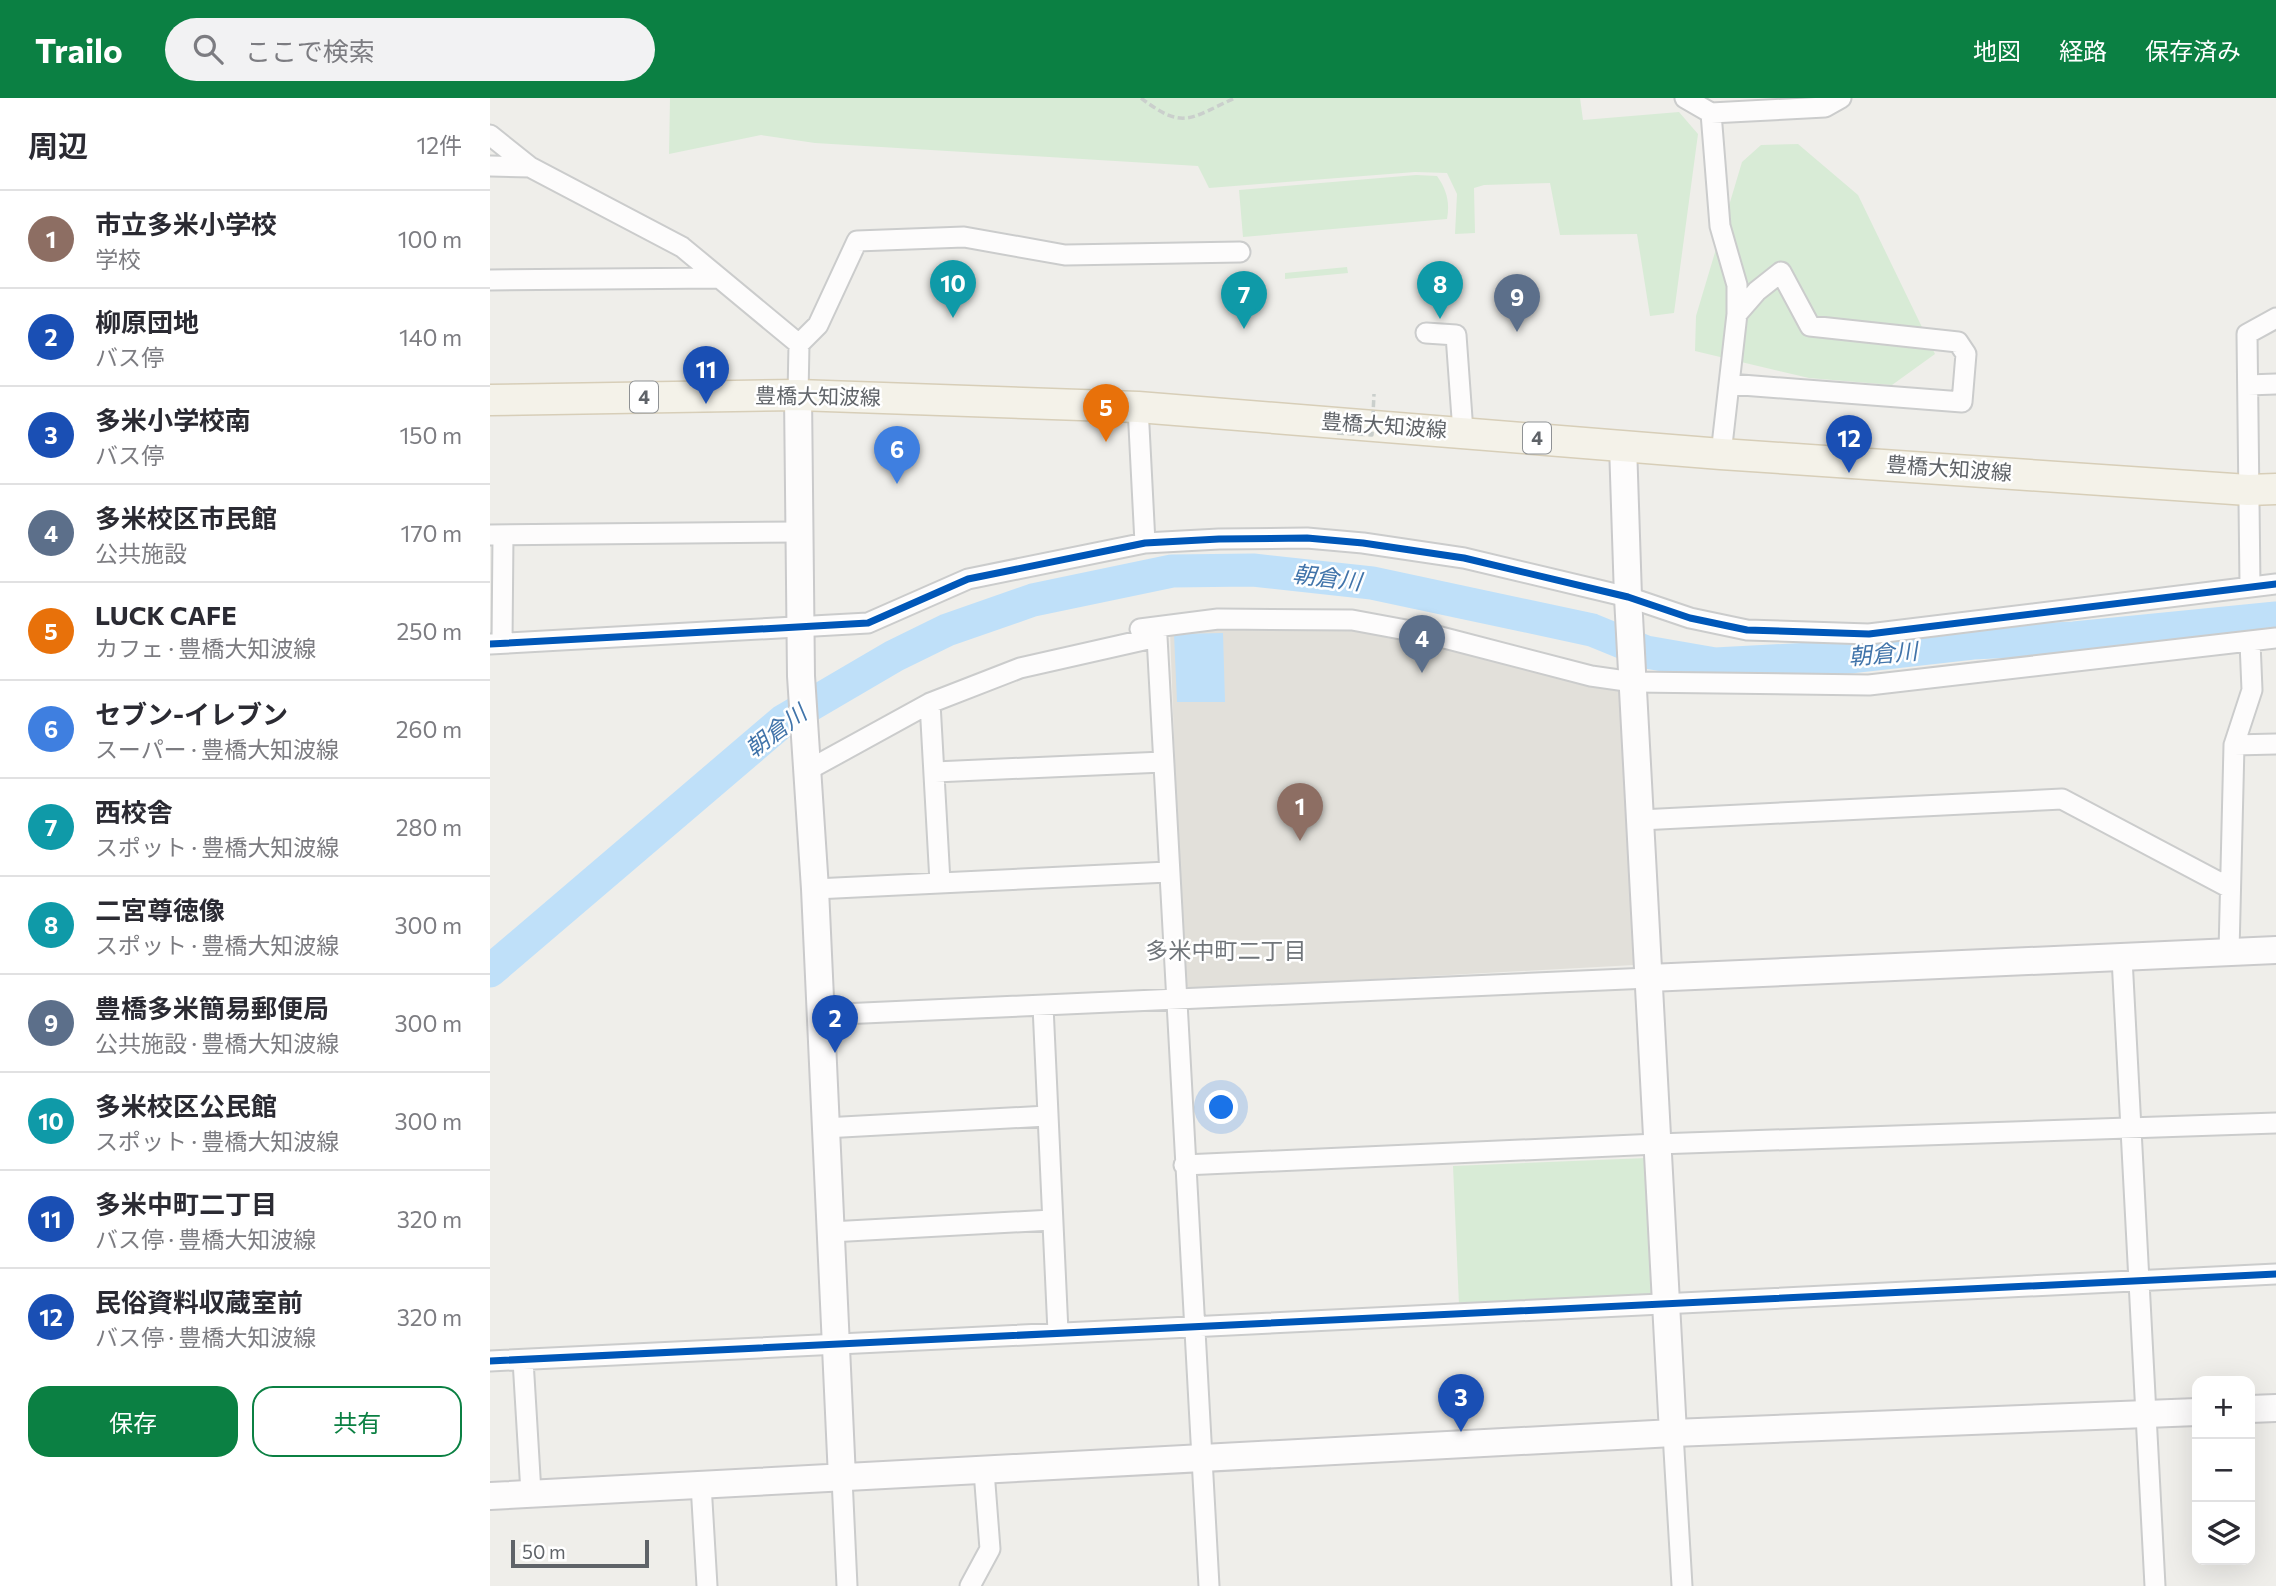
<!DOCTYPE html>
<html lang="ja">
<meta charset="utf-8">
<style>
body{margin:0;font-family:Commissioner,"Noto Sans JP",sans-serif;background:#f2f2f3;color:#2b2b33}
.controls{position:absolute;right:21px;bottom:21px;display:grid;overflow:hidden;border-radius:14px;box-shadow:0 7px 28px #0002}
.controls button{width:63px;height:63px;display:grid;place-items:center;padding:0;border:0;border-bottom:2px solid #e1e1e2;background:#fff;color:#2b2b33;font:35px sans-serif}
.scale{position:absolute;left:21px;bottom:18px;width:138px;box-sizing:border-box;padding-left:7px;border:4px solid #5f6368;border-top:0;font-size:19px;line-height:24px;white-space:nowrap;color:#5f6368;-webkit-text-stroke:5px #fff;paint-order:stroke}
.you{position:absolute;left:732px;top:1010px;width:24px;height:24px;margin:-18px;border:5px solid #fff;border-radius:50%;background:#1a73e8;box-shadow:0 0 0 10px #1a73e833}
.badge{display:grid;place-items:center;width:46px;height:46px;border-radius:50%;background:#0b8043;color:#fff;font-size:23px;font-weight:700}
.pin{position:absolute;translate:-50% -58px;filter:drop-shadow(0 2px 4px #0008)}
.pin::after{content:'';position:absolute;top:37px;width:24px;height:21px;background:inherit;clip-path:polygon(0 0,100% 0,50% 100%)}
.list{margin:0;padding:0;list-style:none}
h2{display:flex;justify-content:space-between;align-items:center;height:91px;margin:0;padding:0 28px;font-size:30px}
h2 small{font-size:23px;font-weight:400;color:#7c7c81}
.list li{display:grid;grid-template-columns:46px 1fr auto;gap:21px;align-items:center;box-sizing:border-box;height:98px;padding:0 28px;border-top:2px solid #e1e1e2}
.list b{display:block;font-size:26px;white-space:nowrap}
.list p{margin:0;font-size:23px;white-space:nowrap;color:#7c7c81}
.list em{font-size:23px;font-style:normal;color:#7c7c81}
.actions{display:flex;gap:14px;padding:21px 28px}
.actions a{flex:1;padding:16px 0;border:2px solid #0b8043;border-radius:21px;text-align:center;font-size:24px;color:#0b8043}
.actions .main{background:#0b8043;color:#fff}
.icon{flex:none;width:38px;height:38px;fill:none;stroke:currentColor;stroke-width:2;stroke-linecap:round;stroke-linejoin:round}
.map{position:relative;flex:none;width:1786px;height:1488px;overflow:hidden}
header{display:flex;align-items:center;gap:42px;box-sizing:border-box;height:98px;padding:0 35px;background:#0b8043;color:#fff}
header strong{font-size:33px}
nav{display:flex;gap:38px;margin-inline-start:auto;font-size:24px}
.search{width:490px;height:63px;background:#f2f2f3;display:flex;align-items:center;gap:18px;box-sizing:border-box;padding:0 24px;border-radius:38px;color:#7c7c81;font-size:26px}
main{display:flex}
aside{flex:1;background:#fff}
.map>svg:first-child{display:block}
</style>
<header>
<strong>Trailo</strong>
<div class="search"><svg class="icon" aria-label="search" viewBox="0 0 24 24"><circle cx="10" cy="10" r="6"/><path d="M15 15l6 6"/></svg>ここで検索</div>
<nav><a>地図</a><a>経路</a><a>保存済み</a></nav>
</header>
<main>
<aside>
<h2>周辺<small>12件</small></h2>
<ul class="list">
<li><span class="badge" style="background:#8d6e63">1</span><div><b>市立多米小学校</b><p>学校</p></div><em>100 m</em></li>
<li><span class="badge" style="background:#1a4fb4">2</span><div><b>柳原団地</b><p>バス停</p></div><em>140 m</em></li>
<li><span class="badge" style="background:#1a4fb4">3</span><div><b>多米小学校南</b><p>バス停</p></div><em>150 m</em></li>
<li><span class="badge" style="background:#5c6f8a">4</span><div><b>多米校区市民館</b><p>公共施設</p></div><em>170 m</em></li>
<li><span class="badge" style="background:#e8710a">5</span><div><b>LUCK CAFE</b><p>カフェ · 豊橋大知波線</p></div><em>250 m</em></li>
<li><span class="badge" style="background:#3f7fe0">6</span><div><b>セブン-イレブン</b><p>スーパー · 豊橋大知波線</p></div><em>260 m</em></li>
<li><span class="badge" style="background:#0f9aa8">7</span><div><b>西校舎</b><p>スポット · 豊橋大知波線</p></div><em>280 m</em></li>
<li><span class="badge" style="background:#0f9aa8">8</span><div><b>二宮尊徳像</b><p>スポット · 豊橋大知波線</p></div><em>300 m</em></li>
<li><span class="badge" style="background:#5c6f8a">9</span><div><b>豊橋多米簡易郵便局</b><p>公共施設 · 豊橋大知波線</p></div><em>300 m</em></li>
<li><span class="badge" style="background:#0f9aa8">10</span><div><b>多米校区公民館</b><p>スポット · 豊橋大知波線</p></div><em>300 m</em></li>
<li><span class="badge" style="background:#1a4fb4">11</span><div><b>多米中町二丁目</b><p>バス停 · 豊橋大知波線</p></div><em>320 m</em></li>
<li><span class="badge" style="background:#1a4fb4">12</span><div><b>民俗資料収蔵室前</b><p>バス停 · 豊橋大知波線</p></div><em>320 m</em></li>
</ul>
<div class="actions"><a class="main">保存</a><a>共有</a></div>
</aside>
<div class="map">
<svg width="1786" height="1488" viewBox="0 0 1786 1488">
<rect width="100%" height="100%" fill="#efeeea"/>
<path fill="#e2e0da" d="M 731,525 L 861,525 L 1134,591 L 1147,860 L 1144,867 L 699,891 L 693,882 L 680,533 Z"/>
<path fill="#d8ebd6" d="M 180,0 L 1090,0 L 1093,22 L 1189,14 L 1208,36 L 1184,215 L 1160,218 L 1147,136 L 1070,137 L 1060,85 L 994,87 L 984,90 L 985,135 L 965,136 L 967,96 L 957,75 L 925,74 L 719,90 L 708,68 L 325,45 L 271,37 L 179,56 Z
M 1308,46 L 1368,97 L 1445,256 L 1402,287 L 1319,280 L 1205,253 L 1206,218 L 1252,64 L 1271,47 Z
M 926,77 L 947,78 C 957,92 960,105 957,121 L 753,139 L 749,92 Z
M 857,169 L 858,175 L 795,181 L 795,175 Z
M 1157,1060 L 1163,1199 L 969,1207 L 963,1068 Z"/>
<path fill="#bfe0f9" d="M 733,535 L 735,604 L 687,604 L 684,536 Z"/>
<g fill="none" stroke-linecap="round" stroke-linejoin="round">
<path stroke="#bfe0f9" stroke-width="33" d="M 0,873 L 293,623 L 404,558 L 457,532 L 543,502 L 682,473 L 763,472 L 882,485 L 1102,532 L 1156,554 L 1225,566 L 1359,559 L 1483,545 L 1584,540 L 1786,520"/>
<defs>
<path id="street" d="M 1195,0 L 1221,15 L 1230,128 L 1247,187 L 1247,216 L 1231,356
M 1221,15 L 1335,9 L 1351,0
M 0,37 L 40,69 L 192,149 L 309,246 L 308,297
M 0,68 L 40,69
M 0,182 L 229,180
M 936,235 L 966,237 L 973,334
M 309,246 L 328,227 L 367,143 L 474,139 L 575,157 L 750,154
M 1239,286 L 1472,304 L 1476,256 L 1468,244 L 1320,228 L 1291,174 L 1267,193 L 1247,216
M 1758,287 L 1786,286
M 648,309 L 655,445
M 0,437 L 308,434
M 1760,487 L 1757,236 L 1786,220
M 650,531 L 728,521 L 862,522 L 943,537 L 1101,578 L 1143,584 L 1379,587 L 1786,540
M 12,545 L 13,437
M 0,546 L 378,525 L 478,481 L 655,445 L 729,441 L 817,440 L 873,445 L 974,460 L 1138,499 L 1200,520 L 1257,532 L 1379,536 L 1786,486
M 440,605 L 450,784
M 1744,647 L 1786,646
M 318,672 L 440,605 L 530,570 L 667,539 L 719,1488
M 445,674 L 673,664
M 1150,722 L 1572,701 L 1740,790
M 325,791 L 678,774
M 1739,854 L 1744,647 L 1762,592 L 1760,544
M 1632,860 L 1665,1488
M 553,908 L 568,1234
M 329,917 L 1159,880
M 334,1030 L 557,1018
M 694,1067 L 1167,1046 L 1786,1025
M 340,1134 L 562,1122
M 33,1262 L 41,1395
M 0,1263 L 1786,1176
M 1183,1335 L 1192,1488
M 352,1380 L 357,1488
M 211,1386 L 217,1488
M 480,1488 L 500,1451 L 494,1373"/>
<path id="secondary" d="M 308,297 L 311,578 L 325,791 L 352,1380
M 1133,347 L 1138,499 L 1183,1335
M 1159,880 L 1786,852
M 1760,1311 L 1786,1310
M 0,1398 L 1183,1335 L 1707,1314"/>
<path id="primary" d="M 0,302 L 308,297 L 648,309 L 1231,356 L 1758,392 L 1786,391"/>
</defs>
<use href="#street" stroke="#cbcccc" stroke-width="23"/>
<use href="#secondary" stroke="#cacacb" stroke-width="30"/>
<use href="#primary" stroke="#d7ceb8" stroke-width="33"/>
<path stroke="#cacfcc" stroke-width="3.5" stroke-dasharray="7 3.5" stroke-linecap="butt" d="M 651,0 C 694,33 700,20 745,0"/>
<use href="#street" stroke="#fdfcfc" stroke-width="19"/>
<use href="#secondary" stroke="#fdfcfc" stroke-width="26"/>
<use href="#primary" stroke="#f4f2e9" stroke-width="30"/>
<path stroke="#cacfcc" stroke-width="3.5" stroke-dasharray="7 3.5" stroke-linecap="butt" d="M 847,335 L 882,337 L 884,296"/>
<defs>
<path id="cycleway" d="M 0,546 L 378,525 L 478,481 L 655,445 L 729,441 L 817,440 L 873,445 L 974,460 L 1138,499 L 1200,520 L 1257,532 L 1379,536 L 1786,486
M 0,1263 L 1786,1176"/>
</defs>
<use href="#cycleway" stroke="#fff" stroke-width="11"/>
<use href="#cycleway" stroke="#0057b8" stroke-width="7"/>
</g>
<g text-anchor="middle" stroke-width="5" stroke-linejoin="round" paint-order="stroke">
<g fill="#fff" stroke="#8f9295" stroke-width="2">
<rect x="140" y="283.5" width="28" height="31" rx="5"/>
<rect x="1033" y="324.5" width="28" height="31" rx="5"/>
</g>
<g font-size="19" font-weight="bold" fill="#5f6368">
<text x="154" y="306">4</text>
<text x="1047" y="347">4</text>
</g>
<g font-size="21" fill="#5f6368" stroke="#fff">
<text transform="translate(328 299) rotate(1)" y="7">豊橋大知波線</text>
<text transform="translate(894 328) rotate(4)" y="7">豊橋大知波線</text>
<text transform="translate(1459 371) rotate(4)" y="7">豊橋大知波線</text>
</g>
<g font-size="23" font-style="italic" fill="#4174aa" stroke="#fff">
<text transform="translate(837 480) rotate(7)" y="8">朝倉川</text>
<text transform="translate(1393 556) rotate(-5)" y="8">朝倉川</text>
<text transform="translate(286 633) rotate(-37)" y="8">朝倉川</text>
</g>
<g font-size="23" fill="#70757a" stroke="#fff">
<text x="736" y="861">多米中町二丁目</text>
</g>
</g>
</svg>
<div class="controls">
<button>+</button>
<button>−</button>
<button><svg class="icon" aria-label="layers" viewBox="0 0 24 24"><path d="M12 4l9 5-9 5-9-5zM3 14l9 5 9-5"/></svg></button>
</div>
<div class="scale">50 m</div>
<div class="you"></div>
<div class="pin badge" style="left:810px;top:743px;background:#8d6e63">1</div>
<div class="pin badge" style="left:345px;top:955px;background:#1a4fb4">2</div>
<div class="pin badge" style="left:971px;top:1334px;background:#1a4fb4">3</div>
<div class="pin badge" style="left:932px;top:575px;background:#5c6f8a">4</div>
<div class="pin badge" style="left:616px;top:344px;background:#e8710a">5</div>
<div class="pin badge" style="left:407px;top:386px;background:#3f7fe0">6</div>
<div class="pin badge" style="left:754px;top:231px;background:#0f9aa8">7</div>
<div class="pin badge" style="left:950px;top:221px;background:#0f9aa8">8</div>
<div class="pin badge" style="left:1027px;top:234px;background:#5c6f8a">9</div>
<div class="pin badge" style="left:463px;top:220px;background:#0f9aa8">10</div>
<div class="pin badge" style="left:216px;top:306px;background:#1a4fb4">11</div>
<div class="pin badge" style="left:1359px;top:375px;background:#1a4fb4">12</div>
</div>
</main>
